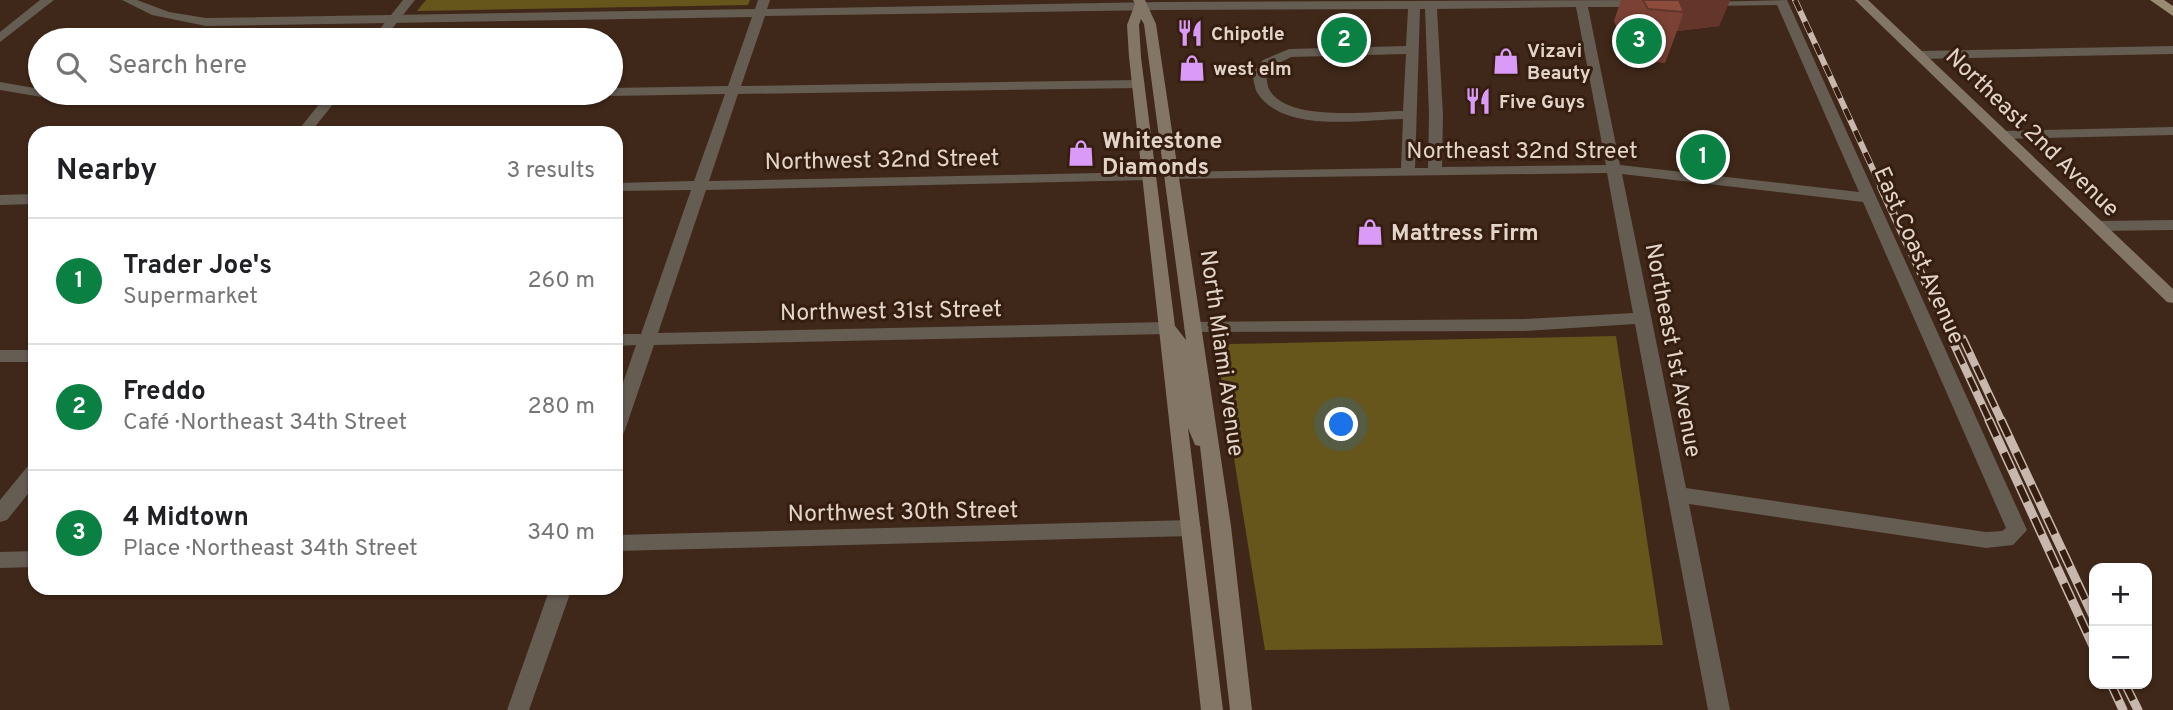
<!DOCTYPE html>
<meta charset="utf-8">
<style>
body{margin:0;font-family:Overpass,sans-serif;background:#f2f2f2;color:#202124}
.controls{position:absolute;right:21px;bottom:21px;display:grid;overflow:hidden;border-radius:14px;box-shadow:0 2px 5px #0004}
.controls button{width:63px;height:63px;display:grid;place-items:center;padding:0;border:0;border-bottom:2px solid #e0e0e0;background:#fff;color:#202124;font:35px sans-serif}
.you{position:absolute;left:1342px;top:425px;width:24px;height:24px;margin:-18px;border:5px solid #fff;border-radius:50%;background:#1a73e8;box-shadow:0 0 0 10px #1a73e833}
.badge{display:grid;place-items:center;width:46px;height:46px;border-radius:50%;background:#0b8043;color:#fff;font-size:23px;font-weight:700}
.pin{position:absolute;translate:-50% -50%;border:4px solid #fff;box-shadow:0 2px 7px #0006}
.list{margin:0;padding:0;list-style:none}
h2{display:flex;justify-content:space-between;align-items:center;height:91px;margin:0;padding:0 28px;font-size:30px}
h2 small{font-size:23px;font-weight:400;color:#757577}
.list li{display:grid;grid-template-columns:46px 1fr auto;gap:21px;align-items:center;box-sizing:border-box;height:126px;padding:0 28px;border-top:2px solid #e0e0e0}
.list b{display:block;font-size:26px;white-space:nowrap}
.list p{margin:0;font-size:23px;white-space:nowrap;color:#757577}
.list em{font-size:23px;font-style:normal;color:#757577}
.icon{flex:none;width:38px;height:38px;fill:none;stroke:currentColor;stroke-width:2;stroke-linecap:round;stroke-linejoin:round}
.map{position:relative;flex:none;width:2173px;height:710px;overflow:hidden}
.search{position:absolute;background:#fff;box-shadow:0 2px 5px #0004;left:28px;top:28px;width:595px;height:77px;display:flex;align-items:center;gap:18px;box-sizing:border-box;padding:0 24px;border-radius:38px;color:#757577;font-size:26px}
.panel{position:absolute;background:#fff;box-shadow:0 2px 5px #0004;left:28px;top:126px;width:595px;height:469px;border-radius:21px}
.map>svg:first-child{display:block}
</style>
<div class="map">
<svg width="2173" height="710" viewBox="0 0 2173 710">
<rect width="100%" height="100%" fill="#3f2819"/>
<path fill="#66561b" d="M 426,0 L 750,0 L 748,5 L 417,11 Z
M 1616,336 L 1663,645 L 1265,650 L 1217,353 L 1230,344 Z"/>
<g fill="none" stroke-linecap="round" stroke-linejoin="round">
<path fill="#655c52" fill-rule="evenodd" d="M 40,0 L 54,0 L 0,42 L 0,32 Z
M 122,0 L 137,0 L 169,12 L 206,18 L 755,9 L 758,0 L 770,0 L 767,9 L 1160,2 L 1645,0 L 1648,3 L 1642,7 L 1588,7 L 1620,165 L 1859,192 L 1777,5 L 1708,6 L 1702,2 L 1787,0 L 2027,530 L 2013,545 L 1986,548 L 1689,504 L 1730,710 L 1708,710 L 1635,324 L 1525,331 L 1187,332 L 1184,328 L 1187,324 L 1193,322 L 1525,319 L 1633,313 L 1607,173 L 1167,179 L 1165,176 L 1167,173 L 1172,172 L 1401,168 L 1403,119 C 1361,120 1285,133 1258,94 C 1254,88 1254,80 1252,73 L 1263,60 L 1289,49 L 1406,46 L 1408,9 L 1160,10 L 765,16 L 741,86 L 1138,80 L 1145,84 L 1138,88 L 738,94 L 709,181 L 1149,172 L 1156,176 L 1149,180 L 706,190 L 658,333 L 1167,322 L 1176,328 L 1167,334 L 654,345 L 625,430 L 623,435 L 616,437 L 616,403 L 636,345 L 616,346 L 616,334 L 641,334 L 691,190 L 616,191 L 616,183 L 694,181 L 725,94 L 611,96 L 605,93 L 611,93 L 611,88 L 728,86 L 752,17 L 206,26 L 152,15 ZM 1576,7 L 1606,165 L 1442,167 L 1443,115 L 1437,9 ZM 1420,9 L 1425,9 L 1429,115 L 1428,168 L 1415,168 ZM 1406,54 L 1403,111 C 1371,111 1286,123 1269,89 C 1267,85 1267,78 1266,74 L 1273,66 L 1291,57 ZM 1622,174 L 1863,202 L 2006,528 L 2002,531 L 1986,532 L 1686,488 Z
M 2173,46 L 2173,54 L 1919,59 L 1913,55 L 1919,51 Z
M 0,82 L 40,89 L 40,93 L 84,96 L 597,93 L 590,97 L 84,104 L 0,90 Z
M 2173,127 L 2173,135 L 2003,139 L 1996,135 L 2003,131 Z
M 35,194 L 35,204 L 0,205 L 0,195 Z
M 2173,220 L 2173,230 L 2098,231 L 2090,226 L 2098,221 Z
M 0,350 L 35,350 L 35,362 L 0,362 Z
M 1191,520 L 1198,522 L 1201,528 L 1198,534 L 1191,536 L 616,551 L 616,535 Z
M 35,551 L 35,567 L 0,568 L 0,552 Z
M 550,588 L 572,588 L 529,710 L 507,710 Z"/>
<path fill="#655c52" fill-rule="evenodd" d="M 403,0 L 415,0 L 383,40 L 371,40 Z
M 328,93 L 342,93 L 310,133 L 296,133 Z
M 35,464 L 35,485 L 7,520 L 0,522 L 0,500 L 28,466 Z"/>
<path fill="#837666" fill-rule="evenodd" d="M 1133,0 L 1145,0 L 1156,24 L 1231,526 L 1252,710 L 1230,710 L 1200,446 L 1195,445 L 1188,428 L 1223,710 L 1201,710 L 1129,57 L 1127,25 L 1135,4 ZM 1141,19 L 1144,24 L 1186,340 L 1175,326 L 1141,57 L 1139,25 Z
M 1855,0 L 1868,0 L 2173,289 L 2173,303 L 2167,302 Z"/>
<path fill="#9b8a74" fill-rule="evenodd" d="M 2150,0 L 2164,0 L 2173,6 L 2173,16 Z"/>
<defs>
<path id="rail-far2" d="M 1795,0 L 1882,189"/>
<path id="rail-far1" d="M 1881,187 L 1990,422
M 1963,339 L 2002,422"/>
<path id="rail" d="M 1989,420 L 2094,648
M 2001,420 L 2094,618
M 2111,684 L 2123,710
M 2125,684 L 2138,710"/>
</defs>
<use href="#rail-far2" stroke="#c8b7ad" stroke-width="6"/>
<use href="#rail-far1" stroke="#c8b7ad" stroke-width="8"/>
<use href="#rail" stroke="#c8b7ad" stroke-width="9"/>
<use href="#rail-far2" stroke="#351e0f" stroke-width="4.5" stroke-dasharray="12" stroke-linecap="butt"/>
<use href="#rail-far1" stroke="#351e0f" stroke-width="5" stroke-dasharray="15" stroke-linecap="butt"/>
<use href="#rail" stroke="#351e0f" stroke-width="6" stroke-dasharray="18" stroke-linecap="butt"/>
</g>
<path fill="#7a4134" d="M 1621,0 L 1730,0 L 1719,26 L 1677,31 L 1665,63 L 1630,60 L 1614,21 Z"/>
<path fill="#63352b" d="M 1671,0 L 1730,0 L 1719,26 L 1677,31 L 1684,12 Z"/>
<path fill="#8e4c3d" stroke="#63352b" stroke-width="2" d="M 1643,0 L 1679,0 L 1684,12 L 1648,9 Z"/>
<defs>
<symbol id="restaurant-bare" viewBox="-9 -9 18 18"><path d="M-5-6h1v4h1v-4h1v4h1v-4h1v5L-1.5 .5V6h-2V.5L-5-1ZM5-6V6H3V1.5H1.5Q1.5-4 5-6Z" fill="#d99af8" stroke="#351e0f" stroke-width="2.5" paint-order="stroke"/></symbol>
<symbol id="shop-bare" viewBox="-9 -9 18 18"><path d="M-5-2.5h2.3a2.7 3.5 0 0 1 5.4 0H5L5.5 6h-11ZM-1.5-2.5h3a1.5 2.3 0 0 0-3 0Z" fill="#d99af8" stroke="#351e0f" stroke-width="2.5" paint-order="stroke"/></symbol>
</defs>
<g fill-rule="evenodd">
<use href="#restaurant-bare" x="1171" y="14" width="38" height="38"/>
<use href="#shop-bare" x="1487" y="42" width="38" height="38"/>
<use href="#shop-bare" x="1173" y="49" width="38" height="38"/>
<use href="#restaurant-bare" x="1459" y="82" width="38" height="38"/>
<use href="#shop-bare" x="1062" y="134" width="38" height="38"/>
<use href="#shop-bare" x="1351" y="213" width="38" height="38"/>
</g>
<g text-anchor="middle" stroke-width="6" stroke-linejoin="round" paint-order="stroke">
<g font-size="19" font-weight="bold" fill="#e3d4ca" stroke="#351e0f" text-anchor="start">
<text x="1211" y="40">Chipotle</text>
<text x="1527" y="57">Vizavi<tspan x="1527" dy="22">Beauty</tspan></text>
<text x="1213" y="75">west elm</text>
<text x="1499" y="108">Five Guys</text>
</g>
<g font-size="23" fill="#e3d4ca" stroke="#351e0f">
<text transform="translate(2033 132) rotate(44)" y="8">Northeast 2nd Avenue</text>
<text x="1522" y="158">Northeast 32nd Street</text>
<text transform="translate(882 159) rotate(-1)" y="8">Northwest 32nd Street</text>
<text transform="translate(1920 255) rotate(66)" y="8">East Coast Avenue</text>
<text transform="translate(891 310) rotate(-1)" y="8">Northwest 31st Street</text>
<text transform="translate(1674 350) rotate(79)" y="8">Northeast 1st Avenue</text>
<text transform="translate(1223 353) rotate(82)" y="8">North Miami Avenue</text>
<text transform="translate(903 511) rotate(-1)" y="8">Northwest 30th Street</text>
</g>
<g font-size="23" font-weight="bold" fill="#e3d4ca" stroke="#351e0f" text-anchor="start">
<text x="1102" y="148">Whitestone<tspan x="1102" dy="26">Diamonds</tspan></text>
<text x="1391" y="240">Mattress Firm</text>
</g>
</g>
</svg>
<div class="controls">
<button>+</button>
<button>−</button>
</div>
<div class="you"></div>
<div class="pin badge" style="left:1703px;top:157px">1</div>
<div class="pin badge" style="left:1344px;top:40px">2</div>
<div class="pin badge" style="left:1639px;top:41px">3</div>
<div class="search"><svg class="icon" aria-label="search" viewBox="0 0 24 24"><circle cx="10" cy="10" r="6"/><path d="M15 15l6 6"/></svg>Search here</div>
<section class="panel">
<h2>Nearby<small>3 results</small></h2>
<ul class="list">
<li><span class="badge">1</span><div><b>Trader Joe's</b><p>Supermarket</p></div><em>260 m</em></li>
<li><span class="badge">2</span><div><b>Freddo</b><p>Café · Northeast 34th Street</p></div><em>280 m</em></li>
<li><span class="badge">3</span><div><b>4 Midtown</b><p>Place · Northeast 34th Street</p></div><em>340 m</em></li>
</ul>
</section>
</div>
